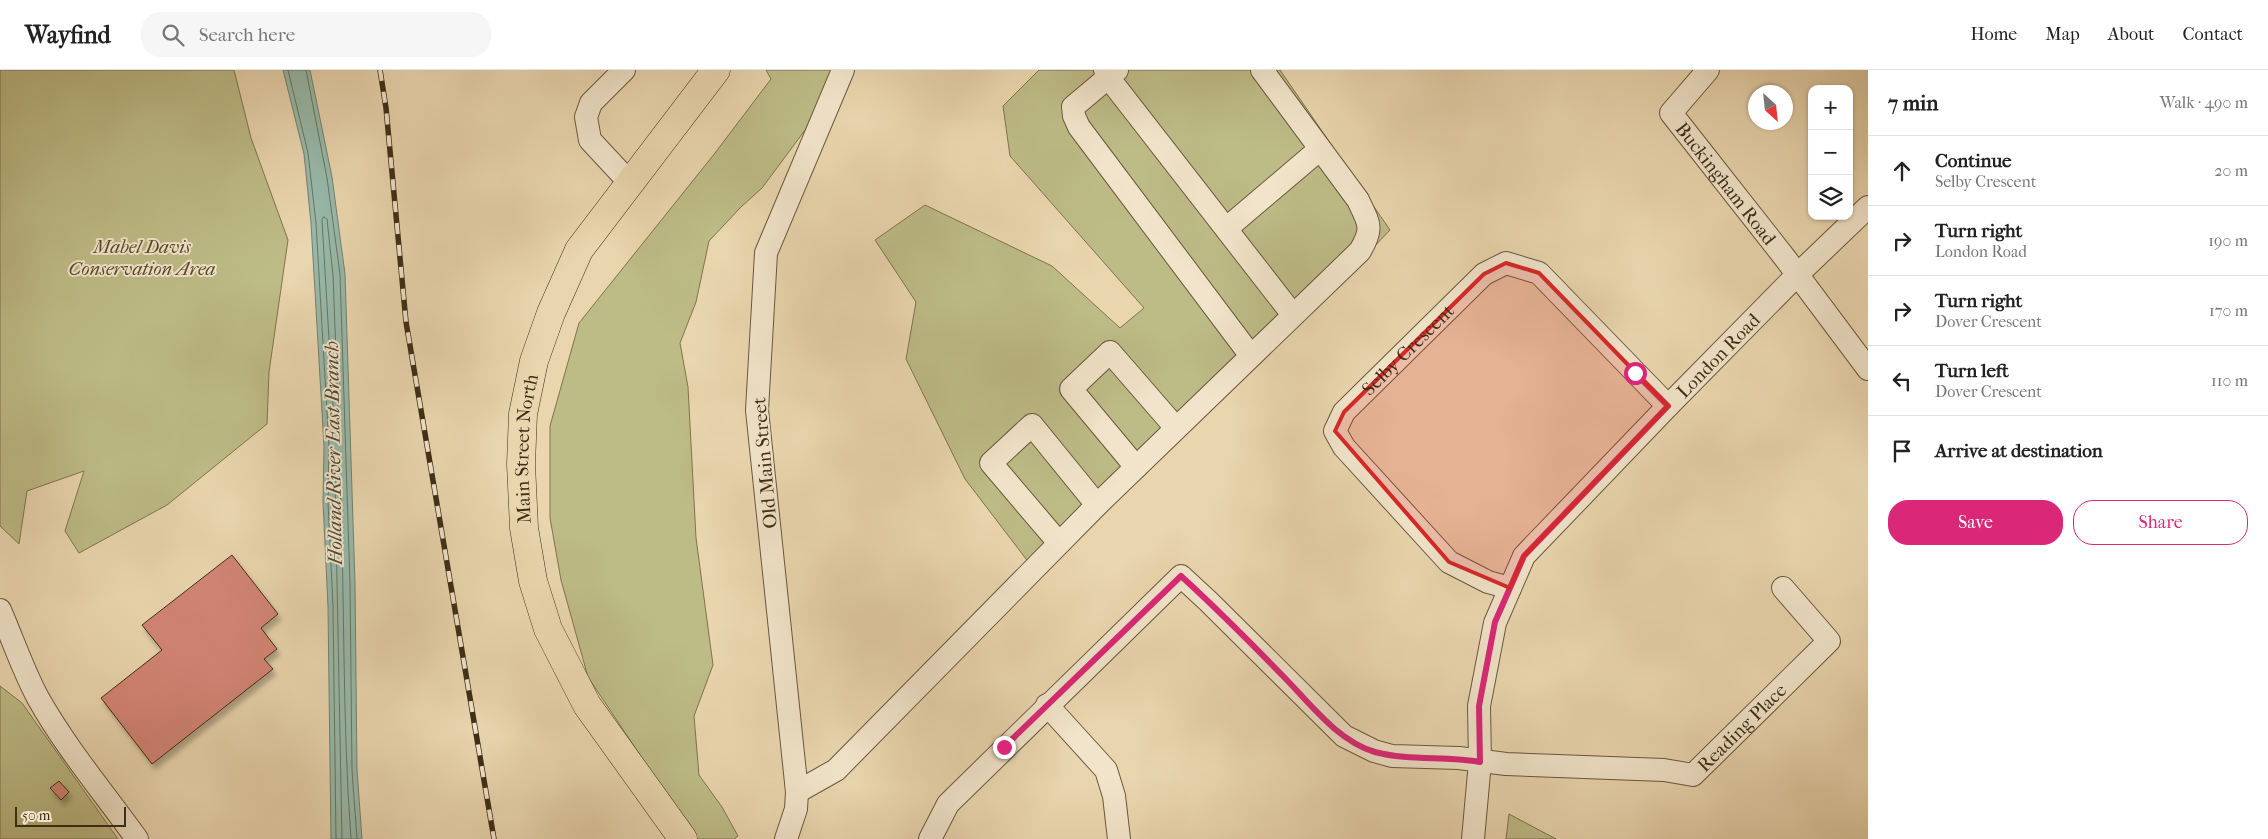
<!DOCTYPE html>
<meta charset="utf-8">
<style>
body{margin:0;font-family:"IM FELL French Canon",serif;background:#f6f6f6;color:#222}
.controls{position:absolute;right:15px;top:15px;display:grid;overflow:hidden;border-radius:10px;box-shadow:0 1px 4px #0004}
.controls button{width:45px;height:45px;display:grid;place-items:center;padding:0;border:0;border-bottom:1px solid #e0e0e0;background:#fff;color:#222;font:25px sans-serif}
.compass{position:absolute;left:1748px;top:15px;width:45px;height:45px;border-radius:50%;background:#fff;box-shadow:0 1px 4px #0004;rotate:153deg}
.scale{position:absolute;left:15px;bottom:12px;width:111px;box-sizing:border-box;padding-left:5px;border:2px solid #3f2e16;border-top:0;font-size:14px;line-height:18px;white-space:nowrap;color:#3f2e16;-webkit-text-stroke:4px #f1e4ca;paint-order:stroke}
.stop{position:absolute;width:15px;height:15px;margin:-11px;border:4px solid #db2777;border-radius:50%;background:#fff}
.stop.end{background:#db2777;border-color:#fff;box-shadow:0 1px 5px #0008}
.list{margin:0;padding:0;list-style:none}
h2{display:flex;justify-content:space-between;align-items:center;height:65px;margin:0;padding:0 20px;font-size:21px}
h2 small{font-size:16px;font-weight:400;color:#767676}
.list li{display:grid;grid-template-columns:32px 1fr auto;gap:15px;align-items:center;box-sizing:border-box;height:70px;padding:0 20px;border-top:1px solid #e0e0e0}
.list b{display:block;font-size:19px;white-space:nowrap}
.list p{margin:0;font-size:16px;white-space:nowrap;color:#767676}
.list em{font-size:16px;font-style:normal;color:#767676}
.actions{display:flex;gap:10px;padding:15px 20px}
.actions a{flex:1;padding:11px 0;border:1px solid #db2777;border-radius:20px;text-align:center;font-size:18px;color:#db2777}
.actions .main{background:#db2777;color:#fff}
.icon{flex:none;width:28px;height:28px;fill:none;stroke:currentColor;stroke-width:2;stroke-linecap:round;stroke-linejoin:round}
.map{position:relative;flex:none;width:1868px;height:769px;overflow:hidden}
header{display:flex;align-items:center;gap:30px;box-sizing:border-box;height:70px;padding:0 25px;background:#fff;border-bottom:1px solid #e0e0e0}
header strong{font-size:24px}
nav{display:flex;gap:28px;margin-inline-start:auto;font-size:18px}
.search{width:350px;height:45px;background:#f6f6f6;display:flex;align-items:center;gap:12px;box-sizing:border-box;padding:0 18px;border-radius:20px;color:#767676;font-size:19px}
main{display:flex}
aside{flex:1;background:#fff}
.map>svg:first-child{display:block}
</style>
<header>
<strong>Wayfind</strong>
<div class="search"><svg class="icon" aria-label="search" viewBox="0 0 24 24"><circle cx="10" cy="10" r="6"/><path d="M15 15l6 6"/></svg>Search here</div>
<nav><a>Home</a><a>Map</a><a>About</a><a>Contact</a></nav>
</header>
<main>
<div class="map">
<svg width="1868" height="769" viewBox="0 0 1868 769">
<defs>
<filter id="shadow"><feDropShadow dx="3" dy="5.5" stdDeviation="2.5" flood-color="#0004"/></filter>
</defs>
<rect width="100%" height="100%" fill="#e9d5ae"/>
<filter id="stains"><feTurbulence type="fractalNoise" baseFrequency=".004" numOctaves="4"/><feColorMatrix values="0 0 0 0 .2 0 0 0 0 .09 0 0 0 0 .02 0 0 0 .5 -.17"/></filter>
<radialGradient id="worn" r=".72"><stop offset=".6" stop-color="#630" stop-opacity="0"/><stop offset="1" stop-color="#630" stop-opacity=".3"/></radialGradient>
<path fill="#bdbb86" stroke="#7e744e" d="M 0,0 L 234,0 L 251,68 L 288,170 L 269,302 L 267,354 L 167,435 L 79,483 L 65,461 L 84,401 L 27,421 L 19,474 L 0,456 Z
M 766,0 L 831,0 L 817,44 L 762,118 L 741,137 L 709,171 L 696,232 L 680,273 L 688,317 L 696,468 L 713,595 L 694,646 L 699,705 L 722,737 L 738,766 L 734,769 L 696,769 L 588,607 L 561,510 L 550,448 L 550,356 L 579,253 L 715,83 L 771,9 Z
M 1039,0 L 1280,0 L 1390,160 L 1316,238 L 1036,502 L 965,409 L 906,289 L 916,232 L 875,170 L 925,135 L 1052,196 L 1120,258 L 1144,238 L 1010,86 L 1003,36 Z
M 0,616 L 22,633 L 118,769 L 0,769 Z
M 1509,744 L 1556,769 L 1506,769 Z"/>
<path fill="#97b9aa" stroke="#74816f" d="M 283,0 L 310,0 L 332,107 L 345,204 L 355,514 L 357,700 L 362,769 L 331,769 L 328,537 L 323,432 L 324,376 L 311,153 L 304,84 Z"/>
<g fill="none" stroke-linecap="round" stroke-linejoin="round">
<path stroke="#6b7460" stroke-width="1" d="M 288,0 L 308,83 L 316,153 L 329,376 L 328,432 L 333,537 L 336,769
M 306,0 L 327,108 L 340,204 L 350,514 L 352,700 L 357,769
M 324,147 L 327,149 L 333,205 L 338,336 L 335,339 L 333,337 L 322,150 Z
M 342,769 L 335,407 L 337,405 L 340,407 C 345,528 342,649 351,769"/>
</g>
<path fill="#d28576" stroke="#3f2e16" filter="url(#shadow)" d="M 232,485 L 278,544 L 261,558 L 277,579 L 264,589 L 273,599 L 152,694 L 101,628 L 162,580 L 142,555 Z
M 59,711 L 69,722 L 61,730 L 50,718 Z"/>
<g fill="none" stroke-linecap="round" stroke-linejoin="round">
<defs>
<g id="minor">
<path d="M 624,0 L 591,33 L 586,47 L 590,70 L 630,113"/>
<path d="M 1105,0 L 1108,7 L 1293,245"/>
<path d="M 1117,0 L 1073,37 L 1074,46 L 1079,57 L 1251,286"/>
<path id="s1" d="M 1708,0 L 1671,43 L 1785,188 L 1868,299"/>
<path d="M 1227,158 L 1320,79"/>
<path d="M 1136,397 L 1071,319 L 1110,282 L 1176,358"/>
<path d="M 1059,473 L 991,393 L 1032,355 L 1097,435"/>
<path id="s2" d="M 1510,518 L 1488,512 L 1449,492 L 1344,377 L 1335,361 L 1344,342 L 1484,204 L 1506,193 L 1539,203 L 1668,336"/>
<path d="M 0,540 C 13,570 23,600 38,628 C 66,678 104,723 137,769"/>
<path d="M 1047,635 L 1106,700 L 1114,726 L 1119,769"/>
<path d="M 797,722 L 836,700 L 1097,435 L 1360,181 C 1374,157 1369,154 1358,130 L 1262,0"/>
<path d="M 786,769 L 796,739 L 797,722 L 757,340 L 766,183 L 843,0"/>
<path id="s3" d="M 930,769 L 948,734 L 1181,506 L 1208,531 L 1344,666 L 1374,681 L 1392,686 L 1459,688 L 1506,694 L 1664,700 L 1693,705 L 1829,571 L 1783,518"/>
<path id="s4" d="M 1473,769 L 1480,692 L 1479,636 L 1495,553 L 1524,486 L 1668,336 L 1797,205 L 1868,137"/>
</g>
<g id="major">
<path id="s5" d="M 683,769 L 587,635 L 548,559 L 533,511 L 524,458 L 521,394 L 523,344 L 534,291 L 551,243 L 579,180 L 716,0"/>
</g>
</defs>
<use href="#minor" stroke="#6a583c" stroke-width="24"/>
<use href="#major" stroke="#3f2e16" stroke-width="29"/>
<use href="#minor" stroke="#f1e4ca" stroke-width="22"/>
<use href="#major" stroke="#e9d5ae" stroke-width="28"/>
<defs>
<path id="rail" d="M 380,0 L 386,38 L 406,252 L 494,769"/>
</defs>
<use href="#rail" stroke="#3f2e16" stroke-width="5.5"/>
<use href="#rail" stroke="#f1e4ca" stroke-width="4" stroke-dasharray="11" stroke-linecap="butt"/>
</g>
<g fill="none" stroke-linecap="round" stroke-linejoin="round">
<path stroke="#db2777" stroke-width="6" d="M 1004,677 L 1181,506 C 1216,538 1249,571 1282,605 C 1309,632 1337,671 1375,682 C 1408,691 1446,686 1480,692 L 1479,636 L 1495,552 L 1524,486 L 1668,336 L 1635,303"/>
</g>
<path fill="#d62828" fill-opacity="0.2" stroke="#d62828" stroke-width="4" stroke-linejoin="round" d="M 1506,193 L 1539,203 L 1668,336 L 1524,486 L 1510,518 L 1449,492 L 1335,361 L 1344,342 L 1484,204 Z"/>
<g text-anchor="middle" stroke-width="4" stroke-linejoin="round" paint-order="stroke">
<g font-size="19" fill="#3f2e16" stroke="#f1e4ca">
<text dy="7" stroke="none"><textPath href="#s1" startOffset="146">Buckingham Road</textPath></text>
<text dy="7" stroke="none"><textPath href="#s2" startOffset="351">Selby Crescent</textPath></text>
<text dy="7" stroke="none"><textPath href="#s4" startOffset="570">London Road</textPath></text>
<text dy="7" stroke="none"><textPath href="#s5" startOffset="434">Main Street North</textPath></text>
<text transform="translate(764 393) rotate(-95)" y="7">Old Main Street</text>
<text dy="7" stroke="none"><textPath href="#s3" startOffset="1016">Reading Place</textPath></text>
</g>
<g font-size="19" font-style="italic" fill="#584a2c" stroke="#f1e4ca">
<text x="142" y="183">Mabel Davis<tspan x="142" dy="22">Conservation Area</tspan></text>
</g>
<g font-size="20" font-style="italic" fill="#514a34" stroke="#f1e4ca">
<text transform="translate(333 383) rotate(-91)" y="7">Holland River East Branch</text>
</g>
</g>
<rect width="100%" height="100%" filter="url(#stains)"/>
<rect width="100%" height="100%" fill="url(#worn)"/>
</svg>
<div class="controls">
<button>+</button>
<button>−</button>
<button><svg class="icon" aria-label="layers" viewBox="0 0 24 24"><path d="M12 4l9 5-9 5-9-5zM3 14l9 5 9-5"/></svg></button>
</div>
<svg class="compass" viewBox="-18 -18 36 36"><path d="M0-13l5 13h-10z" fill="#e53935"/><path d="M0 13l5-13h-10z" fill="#767676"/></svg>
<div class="scale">50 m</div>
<div class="stop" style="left:1635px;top:303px"></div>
<div class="stop end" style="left:1004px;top:677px"></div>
</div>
<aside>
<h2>7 min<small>Walk · 490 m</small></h2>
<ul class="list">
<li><svg class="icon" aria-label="ahead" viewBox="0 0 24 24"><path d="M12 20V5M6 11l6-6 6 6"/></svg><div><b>Continue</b><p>Selby Crescent</p></div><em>20 m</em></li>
<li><svg class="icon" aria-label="right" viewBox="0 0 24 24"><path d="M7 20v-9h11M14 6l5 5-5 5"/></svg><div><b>Turn right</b><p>London Road</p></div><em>190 m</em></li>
<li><svg class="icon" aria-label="right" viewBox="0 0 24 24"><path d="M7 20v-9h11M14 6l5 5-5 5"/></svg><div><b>Turn right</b><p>Dover Crescent</p></div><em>170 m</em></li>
<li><svg class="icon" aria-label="left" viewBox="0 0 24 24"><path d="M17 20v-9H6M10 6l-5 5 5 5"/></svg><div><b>Turn left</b><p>Dover Crescent</p></div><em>110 m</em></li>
<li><svg class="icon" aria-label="arrive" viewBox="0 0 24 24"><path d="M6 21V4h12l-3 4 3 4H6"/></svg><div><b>Arrive at destination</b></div></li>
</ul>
<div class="actions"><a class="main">Save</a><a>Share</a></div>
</aside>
</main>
